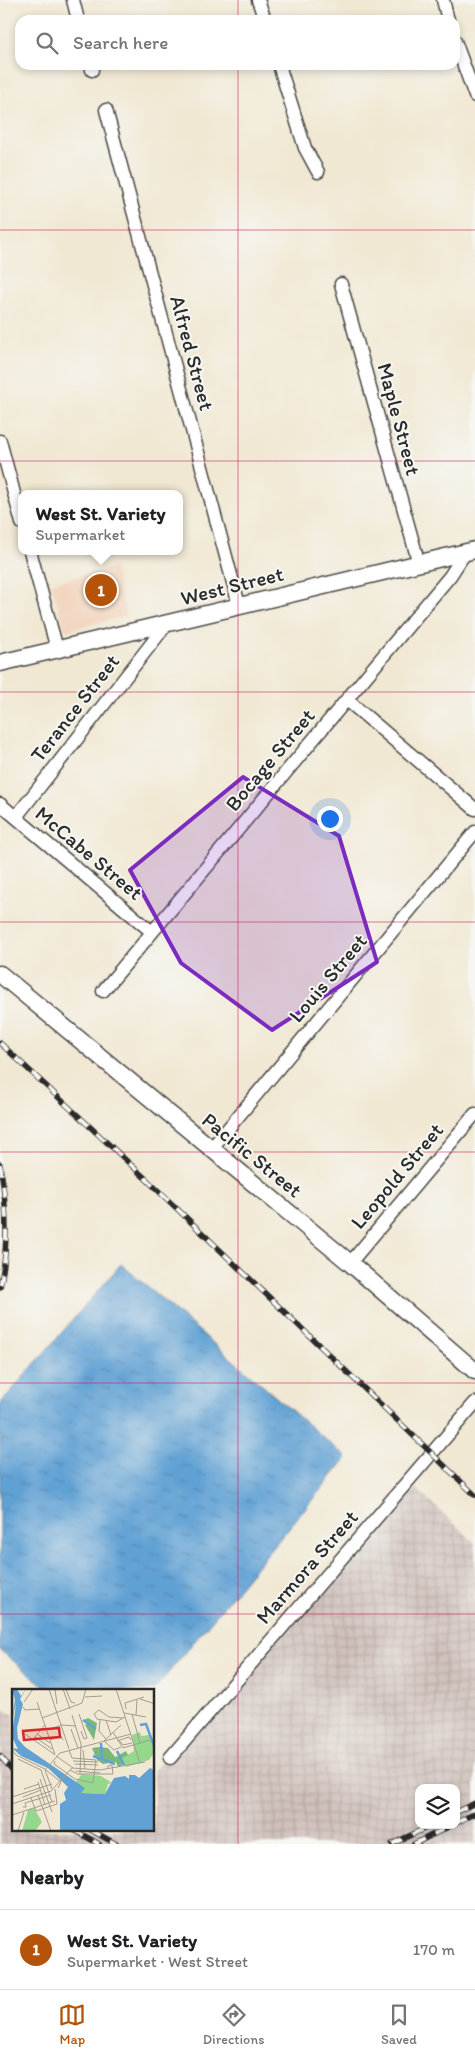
<!DOCTYPE html>
<meta charset="utf-8">
<style>
body{margin:0;font-family:Itim,sans-serif;background:#f2f2f2;color:#202124}
.controls{position:absolute;right:15px;bottom:15px;display:grid;overflow:hidden;border-radius:10px;box-shadow:0 2px 8px #0003}
.controls button{width:45px;height:45px;display:grid;place-items:center;padding:0;border:0;border-bottom:1px solid #e0e0e0;background:#fff;color:#202124;font:25px sans-serif}
.you{position:absolute;left:329px;top:818px;width:18px;height:18px;margin:-12px;border:4px solid #fff;border-radius:50%;background:#1a73e8;box-shadow:0 0 0 8px #1a73e833}
.badge{display:grid;place-items:center;width:32px;height:32px;border-radius:50%;background:#b45309;color:#fff;font-size:16px;font-weight:700}
.pin{position:absolute;translate:-50% -50%;border:2px solid #fff;box-shadow:0 1px 5px #0006}
.popup{position:absolute;left:18px;top:490px;width:165px;height:65px;box-sizing:border-box;display:grid;place-content:center;border-radius:10px;background:#fff;filter:drop-shadow(0 1px 4px #0005);font-size:16px;white-space:nowrap;color:#757577}
.popup b{font-size:19px;color:#202124}
.popup::after{content:'';position:absolute;left:50%;top:100%;margin-left:-10px;border:10px solid transparent;border-top-color:#fff}
.list{margin:0;padding:0;list-style:none}
h2{display:flex;justify-content:space-between;align-items:center;height:65px;margin:0;padding:0 20px;font-size:21px}
h2 small{font-size:16px;font-weight:400;color:#757577}
.list li{display:grid;grid-template-columns:32px 1fr auto;gap:15px;align-items:center;box-sizing:border-box;height:80px;padding:0 20px;border-top:1px solid #e0e0e0}
.list b{display:block;font-size:19px;white-space:nowrap}
.list p{margin:0;font-size:16px;white-space:nowrap;color:#757577}
.list em{font-size:16px;font-style:normal;color:#757577}
.icon{flex:none;width:28px;height:28px;fill:none;stroke:currentColor;stroke-width:2;stroke-linecap:round;stroke-linejoin:round}
.map{position:relative;flex:none;width:475px;height:1844px;overflow:hidden}
.search{position:absolute;background:#fff;box-shadow:0 2px 8px #0003;left:15px;right:15px;top:15px;height:55px;display:flex;align-items:center;gap:12px;box-sizing:border-box;padding:0 18px;border-radius:15px;color:#757577;font-size:19px}
.sheet{height:145px;background:#fff}
nav{display:flex;justify-content:space-around;align-items:center;box-sizing:border-box;height:70px;border-top:1px solid #e0e0e0;background:#fff;font-size:14px;color:#757577}
nav a{display:grid;justify-items:center;gap:2px}
nav .on{color:#b45309}
.map>svg:first-child{display:block}
</style>
<div class="map">
<svg width="475" height="1844" viewBox="0 0 475 1844">
<defs>
<pattern id="industrial-grid" width="8" height="8" patternUnits="userSpaceOnUse" patternTransform="scale(1.25)"><rect width="8" height="8" fill="#cfc0ba"/><path d="M0 4h8M4 0v8" fill="none" stroke="#b2a5a0"/></pattern>
<pattern id="water-ripples" width="26" height="14" patternUnits="userSpaceOnUse" patternTransform="scale(1.25)"><rect width="26" height="14" fill="#61a1d4"/><path d="M2 4q2-2 4 0t4 0M15 11q2-2 4 0t4 0" fill="none" stroke="#5083ac"/></pattern>
</defs>
<rect width="100%" height="100%" fill="#f6f6f2"/>
<filter id="ink" filterUnits="userSpaceOnUse"><feTurbulence type="fractalNoise" baseFrequency=".02" numOctaves="2"/><feDisplacementMap in="SourceGraphic" scale="10" xChannelSelector="R" yChannelSelector="G"/><feConvolveMatrix kernelMatrix="1 2 1 2 8 2 1 2 1" color-interpolation-filters="sRGB"/></filter>
<filter id="wash" filterUnits="userSpaceOnUse"><feTurbulence type="fractalNoise" baseFrequency=".0096" numOctaves="4" result="noise"/><feDisplacementMap in="SourceGraphic" scale="20" xChannelSelector="R" yChannelSelector="G"/><feGaussianBlur stdDeviation="1.12" result="paint"/><feColorMatrix in="noise" values="0 0 0 0 0 0 0 0 0 0 0 0 0 0 0 0 0 1.4 0 .05"/><feComposite in="paint" operator="in"/></filter>
<g filter="url(#wash)">
<rect width="100%" height="100%" fill="#f1e8d3"/>
<path fill="#f2d4be" d="M 114,568 L 126,616 L 65,631 L 51,583 Z"/>
<path fill="url(#industrial-grid)" fill-rule="evenodd" d="M 416,1488 L 475,1543 L 475,1844 L 0,1844 L 0,1707 L 14,1715 L 14,1830 L 154,1830 L 154,1770 ZM 419,1788 L 456,1788 L 456,1825 L 419,1825 Z"/>
<path fill="url(#water-ripples)" stroke="#466680" d="M 121,1264 L 347,1458 L 154,1690 L 49,1690 L 0,1650 L 0,1404 Z"/>
</g>
<g filter="url(#ink)">
<g fill="none" stroke-linecap="round" stroke-linejoin="round">
<defs>
<path id="minor" d="M 73,0 L 78,20
M 258,0 L 265,20
M 443,0 L 448,20
M 455,41 L 475,96
M 91,65 L 92,70
M 279,65 L 305,148 L 318,172
M 106,110 L 239,605
M 341,284 L 419,564
M 0,441 L 22,523
M 30,551 L 57,649
M 347,700 L 475,809
M 0,804 L 152,932
M 16,817 L 166,625
M 103,991 L 450,576 L 465,553
M 211,1149 L 475,832
M 350,1263 L 475,1114
M 170,1758 L 475,1403"/>
<path id="tertiary" d="M 0,663 L 475,550
M 0,974 L 350,1263 L 475,1371"/>
</defs>
<use href="#minor" stroke="#494744" stroke-width="15"/>
<use href="#tertiary" stroke="#494744" stroke-width="19"/>
<use href="#minor" stroke="#fff" stroke-width="12"/>
<use href="#tertiary" stroke="#fff" stroke-width="16"/>
<defs>
<path id="rail" d="M 0,1043 L 144,1177 L 475,1495
M 0,1164 C 7,1205 9,1247 0,1287
M 0,1756 L 14,1772
M 456,1812 L 475,1803
M 456,1823 L 475,1813
M 74,1830 L 99,1844
M 91,1830 L 116,1844
M 392,1844 L 432,1825
M 414,1844 L 452,1825"/>
</defs>
<use href="#rail" stroke="#2b2b2b" stroke-width="5.5"/>
<use href="#rail" stroke="#f6f6f2" stroke-width="4" stroke-dasharray="11" stroke-linecap="butt"/>
</g>
</g>
<path fill="#7b2cbf" fill-opacity="0.2" stroke="#7b2cbf" stroke-width="4" stroke-linejoin="round" d="M 243,777 L 339,836 L 377,962 L 272,1030 L 181,963 L 130,870 Z"/>
<path fill="none" stroke="#c2185b" stroke-width="1" stroke-opacity="0.55" d="M 238,0 L 238,20M 238,65 L 238,1844M 0,230 L 475,230M 0,461 L 475,461M 0,692 L 475,692M 0,922 L 475,922M 0,1152 L 475,1152M 0,1383 L 475,1383M 0,1614 L 475,1614"/>
<g text-anchor="middle" stroke-width="4" stroke-linejoin="round" paint-order="stroke">
<g font-size="21" fill="#2b2b2b" stroke="#f6f6f2">
<text transform="translate(192 353) rotate(75)" y="7">Alfred Street</text>
<text transform="translate(399 419) rotate(75)" y="7">Maple Street</text>
<text transform="translate(232 586) rotate(-14)" y="7">West Street</text>
<text transform="translate(75 708) rotate(-52)" y="7">Terance Street</text>
<text transform="translate(270 760) rotate(-50)" y="7">Bocage Street</text>
<text transform="translate(89 853) rotate(40)" y="7">McCabe Street</text>
<text transform="translate(328 978) rotate(-50)" y="7">Louis Street</text>
<text transform="translate(252 1155) rotate(39)" y="7">Pacific Street</text>
<text transform="translate(397 1176) rotate(-50)" y="7">Leopold Street</text>
<text transform="translate(307 1567) rotate(-49)" y="7">Marmora Street</text>
</g>
</g>
<g transform="translate(12 1689)">
<rect width="142" height="142" fill="#f1e8d3"/>
<path d="M 128,43 L 129,47 L 137,46 L 143,63 L 137,71 L 114,78 L 109,70 L 122,62 L 120,46 Z" fill="#96d78e"/>
<path d="M 76,29 L 85,34 L 82,51 L 73,36 L 76,34 L 72,31 ZM 87,58 L 96,59 L 103,68 L 106,67 L 104,62 L 107,66 L 114,62 L 116,66 L 109,70 L 113,75 L 106,78 L 104,73 L 91,75 L 85,71 L 80,59 Z" fill="#78b879"/>
<path d="M 70,85 L 89,87 L 100,94 L 96,95 L 93,105 L 69,104 L 63,94 ZM 22,119 L 30,133 L 23,142 L 10,142 L 16,121 Z" fill="#96d78e"/>
<path d="M 0,0 L 5,0 L 9,7 L 14,0 L 8,10 L 11,15 L 5,39 L 6,50 L 13,58 L 73,99 L 69,104 L 93,105 L 102,89 L 113,87 L 117,90 L 117,86 L 123,86 L 127,89 L 138,79 L 142,81 L 142,142 L 48,142 L 48,115 L 54,111 L 52,104 L 56,98 L 36,79 L 9,67 L 0,59 L 6,60 L 0,48 L 4,14 L 0,31 L 3,11 Z" fill="#61a1d4"/>
<path fill="none" stroke="#61a1d4" stroke-width="2.5" d="M 71,31 L 84,40M 128,36 L 134,35 L 142,57M 89,54 L 90,69M 105,62 L 112,76M 81,67 L 103,75"/>
<path fill="none" stroke="#a29c90" stroke-width="1" d="M 37,0 L 57,60M 43,0 L 45,15M 51,0 L 58,20M 54,0 L 59,13 L 63,14M 104,0 L 128,74M 73,8 L 90,7M 128,10 L 143,15M 12,13 L 21,0M 25,13 L 43,66M 11,18 L 13,21 L 27,20M 114,20 L 113,14 L 132,8M 112,24 L 134,28M 67,25 L 75,49 L 72,50 L 69,42M 120,25 L 128,54M 60,26 L 69,55 L 68,85M 124,26 L 125,11M 30,29 L 70,14 L 74,0M 111,29 L 97,28 L 87,21 L 82,25 L 85,30 L 104,33 L 113,28M 88,30 L 87,42 L 94,50M 94,31 L 99,46M 109,36 L 92,52 L 102,61 L 109,58M 59,40 L 66,59M 34,41 L 50,36 L 64,37M 101,43 L 111,59 L 138,51M 13,45 L 42,65M 25,45 L 38,54M 23,48 L 40,60M 22,49 L 33,36M 38,51 L 49,47 L 51,51M 107,51 L 111,56 L 120,54M 105,52 L 117,48 L 119,51M 0,61 L 4,66 L 33,80M 71,61 L 73,80M 44,67 L 61,79M 6,70 L 29,81M 43,72 L 42,75 L 63,90 L 81,94 L 84,71 L 60,69 L 57,61M 61,72 L 86,73M 63,75 L 86,76M 29,81 L 40,113M 34,81 L 49,93 L 46,99M 58,81 L 66,85 L 101,85 L 100,76 L 96,77 L 96,80M 64,82 L 88,84M 28,90 L 40,123M 26,93 L 33,116M 12,100 L 27,95M 40,100 L 33,81 L 48,64 L 119,45M 26,106 L 39,142M 0,108 L 40,95M 11,108 L 29,101M 19,109 L 24,122 L 45,115 L 43,100M 0,115 L 39,102 L 60,79 L 88,81 L 133,73M 11,118 L 14,118 L 13,114 L 39,106M 0,126 L 43,112M 6,142 L 12,123"/>
<path fill="#d62828" fill-opacity="0.15" stroke="#d62828" stroke-width="2.5" d="M 47,39 L 48,48 L 12,51 L 11,42 Z"/>
<rect width="142" height="142" fill="none" stroke="#2b2b2b" stroke-width="2.5"/>
</g>
</svg>
<div class="controls">
<button><svg class="icon" aria-label="layers" viewBox="0 0 24 24"><path d="M12 4l9 5-9 5-9-5zM3 14l9 5 9-5"/></svg></button>
</div>
<div class="you"></div>
<div class="pin badge" style="left:101px;top:590px">1</div>
<div class="popup"><b>West St. Variety</b>Supermarket</div>
<div class="search"><svg class="icon" aria-label="search" viewBox="0 0 24 24"><circle cx="10" cy="10" r="6"/><path d="M15 15l6 6"/></svg>Search here</div>
</div>
<section class="sheet">
<h2>Nearby<small></small></h2>
<ul class="list">
<li><span class="badge">1</span><div><b>West St. Variety</b><p>Supermarket · West Street</p></div><em>170 m</em></li>
</ul>
</section>
<nav>
<a class="on"><svg class="icon" aria-label="map" viewBox="0 0 24 24"><path d="M3 6l6-2 6 2 6-2v14l-6 2-6-2-6 2zM9 4v14M15 6v14"/></svg>Map</a>
<a><svg class="icon" aria-label="directions" viewBox="0 0 24 24"><path d="M12 3l9 9-9 9-9-9zM9 14v-3h6M13 9l2 2-2 2"/></svg>Directions</a>
<a><svg class="icon" aria-label="saved" viewBox="0 0 24 24"><path d="M7 4h10v16l-5-4-5 4z"/></svg>Saved</a>
</nav>
